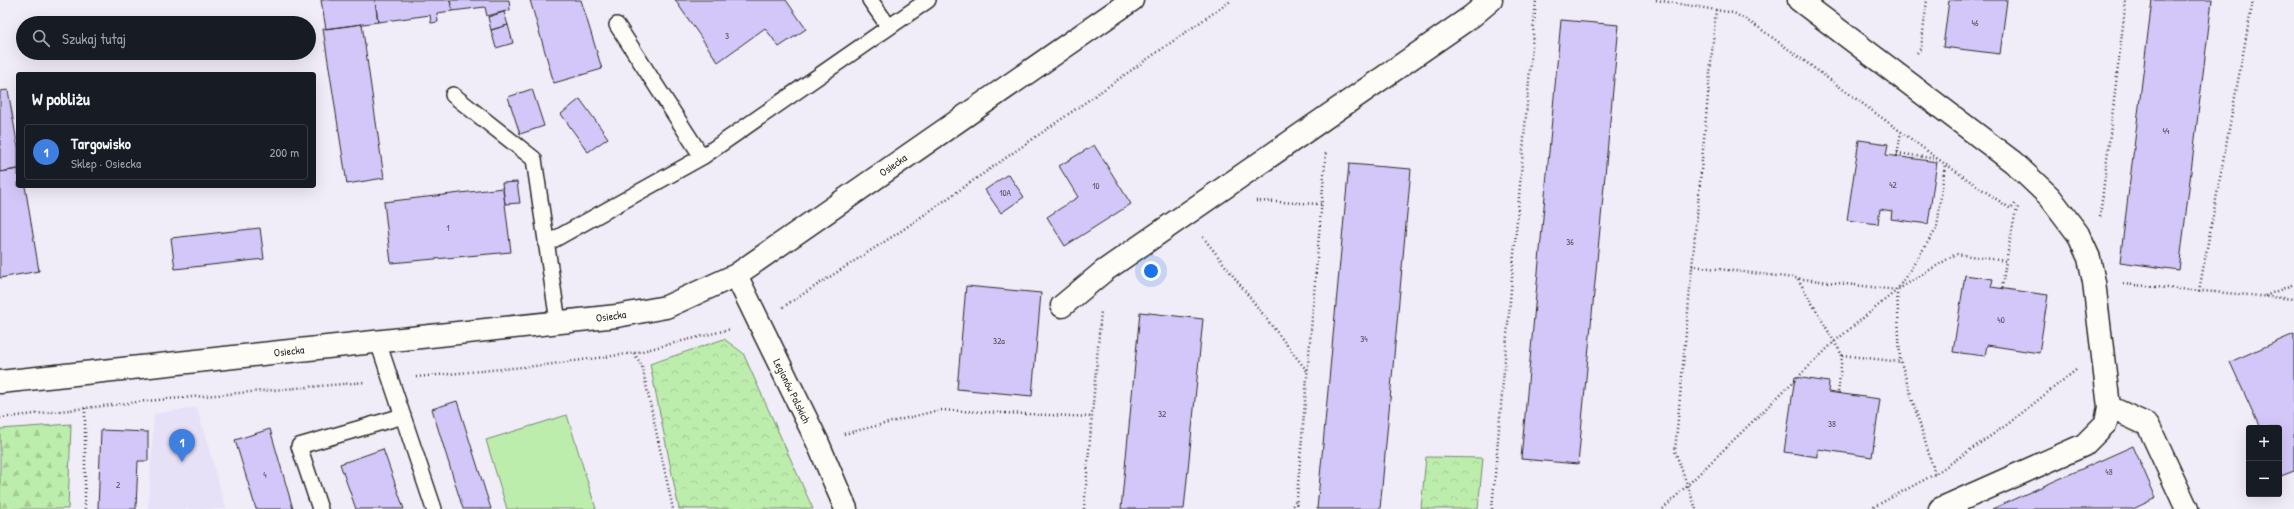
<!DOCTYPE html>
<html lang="pl">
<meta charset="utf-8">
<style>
body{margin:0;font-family:"Patrick Hand",sans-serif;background:#20242c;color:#f1f3f6}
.controls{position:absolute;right:12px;bottom:12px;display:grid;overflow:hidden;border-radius:4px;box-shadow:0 4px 16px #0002}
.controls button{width:36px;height:36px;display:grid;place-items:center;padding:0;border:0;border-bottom:1px solid #363941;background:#171b24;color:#f1f3f6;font:20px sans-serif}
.you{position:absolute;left:1151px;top:271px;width:14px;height:14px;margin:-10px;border:3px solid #fff;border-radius:50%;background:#1a73e8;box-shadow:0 0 0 6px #1a73e833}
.badge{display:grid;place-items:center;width:26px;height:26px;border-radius:50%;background:#1a73e8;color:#fff;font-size:13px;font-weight:700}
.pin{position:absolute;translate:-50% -33px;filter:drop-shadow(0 1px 2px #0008)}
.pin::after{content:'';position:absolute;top:21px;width:14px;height:12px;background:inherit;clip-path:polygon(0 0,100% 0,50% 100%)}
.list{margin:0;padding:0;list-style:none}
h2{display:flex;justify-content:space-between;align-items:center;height:52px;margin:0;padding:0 16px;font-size:17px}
h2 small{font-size:13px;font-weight:400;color:#9ea1a6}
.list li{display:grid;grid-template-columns:26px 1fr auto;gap:12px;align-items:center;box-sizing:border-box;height:56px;margin:0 8px 8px;padding:0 8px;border:1px solid #363941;border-radius:4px}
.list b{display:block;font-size:15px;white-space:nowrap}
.list p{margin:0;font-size:13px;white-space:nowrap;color:#9ea1a6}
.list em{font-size:13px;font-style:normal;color:#9ea1a6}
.icon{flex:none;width:22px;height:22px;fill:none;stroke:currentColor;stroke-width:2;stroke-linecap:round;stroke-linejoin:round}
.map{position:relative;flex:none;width:2294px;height:509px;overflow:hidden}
.search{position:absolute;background:#171b24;box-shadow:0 4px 16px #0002;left:16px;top:16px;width:300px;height:44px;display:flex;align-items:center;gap:10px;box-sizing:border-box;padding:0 14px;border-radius:22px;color:#9ea1a6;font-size:15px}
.panel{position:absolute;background:#171b24;box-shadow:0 4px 16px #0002;left:16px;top:72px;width:300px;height:116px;border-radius:4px}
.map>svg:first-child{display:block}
</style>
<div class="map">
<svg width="2294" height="509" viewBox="0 0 2294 509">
<defs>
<pattern id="forest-firs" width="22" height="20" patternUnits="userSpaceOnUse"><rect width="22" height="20" fill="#bdedac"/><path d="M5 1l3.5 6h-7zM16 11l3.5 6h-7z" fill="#a3cb94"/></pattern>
<pattern id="park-crowns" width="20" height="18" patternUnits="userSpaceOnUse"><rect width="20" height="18" fill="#bdedac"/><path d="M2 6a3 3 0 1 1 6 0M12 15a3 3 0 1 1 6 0" fill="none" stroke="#a3cb94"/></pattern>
</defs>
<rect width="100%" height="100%" fill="#f0ecf8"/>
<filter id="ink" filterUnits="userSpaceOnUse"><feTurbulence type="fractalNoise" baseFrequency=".025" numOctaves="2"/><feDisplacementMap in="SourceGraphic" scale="8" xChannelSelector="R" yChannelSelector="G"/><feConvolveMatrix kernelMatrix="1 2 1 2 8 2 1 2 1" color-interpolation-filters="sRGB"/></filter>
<g filter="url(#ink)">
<path fill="#e7e1f8" d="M 197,407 L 226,509 L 148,509 L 154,414 Z"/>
<path fill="#bdedac" stroke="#748c6c" d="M 567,415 L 596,509 L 507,509 L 486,440 Z"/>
<path fill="url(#forest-firs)" stroke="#748c6c" d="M 71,424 L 68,509 L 0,509 L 0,429 Z"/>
<path fill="url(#park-crowns)" stroke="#748c6c" d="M 724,339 L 743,353 L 813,509 L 679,509 L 650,364 Z
M 1426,457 L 1483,458 L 1478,509 L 1421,509 Z"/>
<path fill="#d3c7f9" stroke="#2b2b2b" d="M 321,0 L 375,0 L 378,22 L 326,29 Z
M 375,0 L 450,0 L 452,11 L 437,13 L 438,22 L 431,23 L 430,15 L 378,22 Z
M 450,0 L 509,0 L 510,10 L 487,16 L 485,7 L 452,11 Z
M 530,0 L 581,0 L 602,69 L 554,83 Z
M 675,0 L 786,0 L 806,29 L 779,47 L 765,28 L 718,62 Z
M 1949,0 L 2007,0 L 2000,54 L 1943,47 Z
M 2152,0 L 2212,0 L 2179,270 L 2120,262 Z
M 504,12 L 508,25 L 491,30 L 488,17 Z
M 1561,20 L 1619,25 L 1578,464 L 1521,459 Z
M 362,24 L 384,178 L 347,184 L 323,29 Z
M 508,25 L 513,43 L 496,48 L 491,30 Z
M 532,89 L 544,126 L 520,134 L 508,97 Z
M 8,90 L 18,148 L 18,169 L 0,172 L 0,91 Z
M 580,99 L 608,138 L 588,152 L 561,114 Z
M 1859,140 L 1888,144 L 1886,155 L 1937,162 L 1928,224 L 1891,219 L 1892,211 L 1880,209 L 1878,224 L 1847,220 Z
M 1094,145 L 1131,204 L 1065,246 L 1047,217 L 1078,197 L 1059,166 Z
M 1349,164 L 1411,169 L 1380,509 L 1317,509 Z
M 18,169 L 18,186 L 25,186 L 39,271 L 0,278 L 0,172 Z
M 1008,174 L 1024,197 L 1001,213 L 985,190 Z
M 517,182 L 520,203 L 505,204 L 502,183 Z
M 503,188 L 511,252 L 391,263 L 384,202 Z
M 260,228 L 264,259 L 175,269 L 171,238 Z
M 1965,275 L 1993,279 L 1991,287 L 2048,295 L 2039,353 L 1987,345 L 1985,356 L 1953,352 Z
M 966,286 L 1041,293 L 1032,396 L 957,389 Z
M 1140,312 L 1203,319 L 1184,509 L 1121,509 Z
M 2294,334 L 2294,471 L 2281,476 L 2279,471 L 2279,428 L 2260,428 L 2230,362 Z
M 1795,377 L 1829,382 L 1828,392 L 1880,399 L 1872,457 L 1818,449 L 1818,457 L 1784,452 Z
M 457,401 L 491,509 L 463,509 L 432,409 Z
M 270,429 L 293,509 L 256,509 L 235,440 Z
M 101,430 L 148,432 L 148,461 L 138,461 L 136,509 L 98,509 Z
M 2133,446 L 2156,498 L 2133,509 L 1992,509 Z
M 383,449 L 404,509 L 356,509 L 340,464 Z"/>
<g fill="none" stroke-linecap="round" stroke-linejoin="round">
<defs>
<path id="lane" d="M 870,0 L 889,27
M 617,25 L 702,157
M 453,95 L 534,159 L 558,322
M 546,244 L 702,157 L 928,0
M 378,342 L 434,509
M 320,509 L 299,446 L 403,416"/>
<path id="street" d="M 1799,0 L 2013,162 L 2050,197 L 2078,234 L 2089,258 L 2094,282 L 2109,407 L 2106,423 L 2084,445 L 1940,509
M 736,275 L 817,441 L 846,509
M 1062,306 L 1104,271 L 1472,16 L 1491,0
M 0,382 L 617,316 L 666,307 L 736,275 L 1132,0
M 2109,407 L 2148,425 L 2187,509"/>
</defs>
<use href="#lane" stroke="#2b2b2b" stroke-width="18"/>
<use href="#street" stroke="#2b2b2b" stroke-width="25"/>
<path stroke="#2b2b2b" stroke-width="2.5" stroke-dasharray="1 3" stroke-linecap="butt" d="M 1656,0 L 1734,13 L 1758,27 L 1945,164 L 2011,209 L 2016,203
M 1917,53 L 1921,48 L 1927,0
M 1897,153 L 1937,159
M 1897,156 L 1901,132
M 1256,201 L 1321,204
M 2100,217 L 2126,0
M 1203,237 L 1307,371
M 1692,266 L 1897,290 L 1956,254 L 2006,261 L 2015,215 L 2019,205
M 1798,279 L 1842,355 L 1838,394
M 2123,284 L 2294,299
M 2002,288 L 2006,261
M 1897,290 L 1900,359 L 1935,474
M 2199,291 L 2253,0
M 2265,296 L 2294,284
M 783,307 L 901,231 L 1232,0
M 634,353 L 642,366 L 673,509
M 1842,355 L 1901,362
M 416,377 L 545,365 L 634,353 L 731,329
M 0,418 L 146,401 L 366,382
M 844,434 L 939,410 L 1092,417
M 85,509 L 85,408
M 1084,509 L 1101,311
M 1290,509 L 1296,501
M 1296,509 L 1326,151
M 1492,509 L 1536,0
M 1663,509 L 1834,342 L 1897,290 L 1937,228 L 1945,164
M 1696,509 L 1675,451 L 1716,9
M 1870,509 L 1935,474 L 2008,424 L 2076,370"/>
<use href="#lane" stroke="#fdfcf7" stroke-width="15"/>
<use href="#street" stroke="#fdfcf7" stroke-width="22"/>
</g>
</g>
<g text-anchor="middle" stroke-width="3" stroke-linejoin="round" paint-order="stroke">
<g font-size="9" fill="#55525e">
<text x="1975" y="26">46</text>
<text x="727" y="39">3</text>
<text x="2166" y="134">44</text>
<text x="1893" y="188">42</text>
<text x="1096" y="189">10</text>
<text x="1005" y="196">10A</text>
<text x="448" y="231">1</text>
<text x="1570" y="245">36</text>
<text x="2001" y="323">40</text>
<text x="1364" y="342">34</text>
<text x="999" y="344">32a</text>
<text x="1162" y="417">32</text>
<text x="1832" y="427">38</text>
<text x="2109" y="475">48</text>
<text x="265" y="478">4</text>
<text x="118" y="488">2</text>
</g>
<g font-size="11" fill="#2b2b2b" stroke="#fdfcf7">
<text transform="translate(893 165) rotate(-35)" y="4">Osiecka</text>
<text transform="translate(611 316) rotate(-8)" y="4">Osiecka</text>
<text transform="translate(289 351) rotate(-6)" y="4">Osiecka</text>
<text transform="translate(792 391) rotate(64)" y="4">Legionów Polskich</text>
</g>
</g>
</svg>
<div class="controls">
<button>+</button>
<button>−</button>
</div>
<div class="you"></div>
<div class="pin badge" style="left:182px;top:462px;background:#3f7fe0">1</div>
<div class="search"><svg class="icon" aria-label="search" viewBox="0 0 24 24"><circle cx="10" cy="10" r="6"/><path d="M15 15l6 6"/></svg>Szukaj tutaj</div>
<section class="panel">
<h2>W pobliżu<small></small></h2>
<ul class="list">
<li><span class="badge" style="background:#3f7fe0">1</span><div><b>Targowisko</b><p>Sklep · Osiecka</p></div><em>200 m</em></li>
</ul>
</section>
</div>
